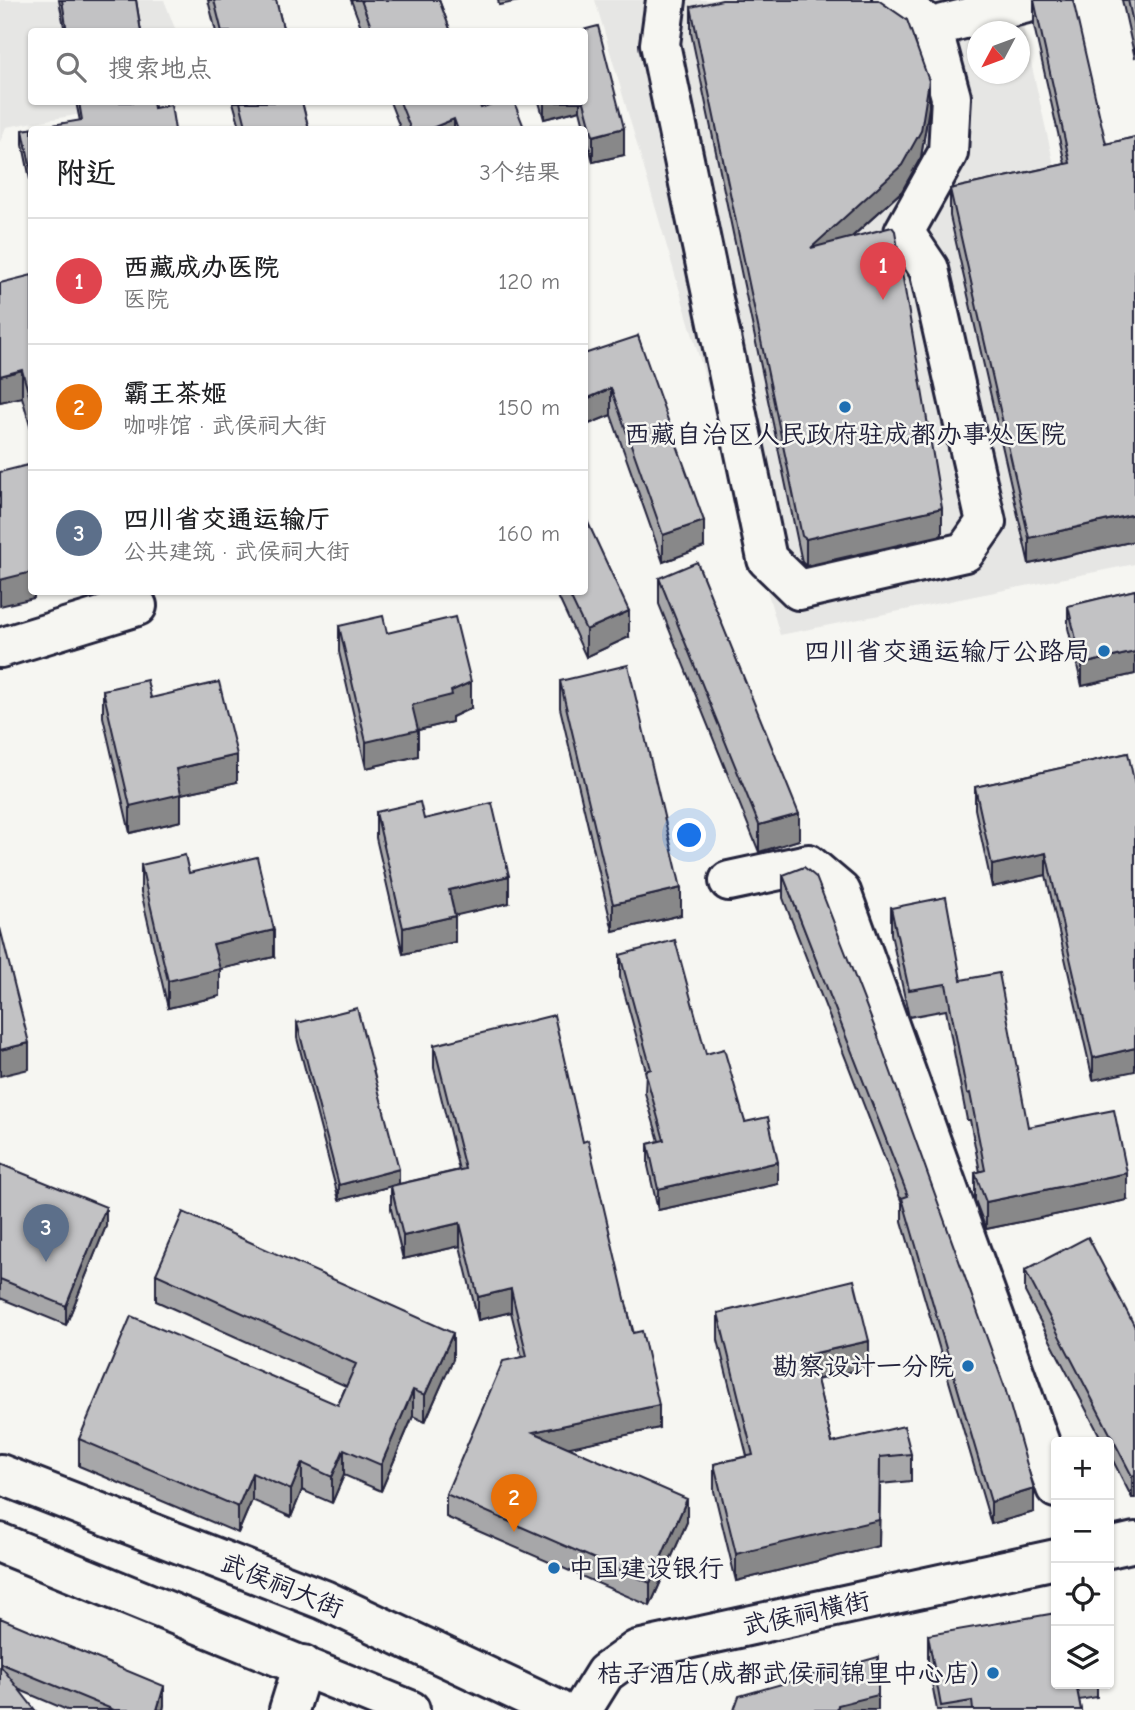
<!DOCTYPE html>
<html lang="zh">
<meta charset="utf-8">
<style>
body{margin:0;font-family:"Comic Neue","LXGW WenKai TC",sans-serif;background:#f6f6f6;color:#202124}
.controls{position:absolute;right:21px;bottom:21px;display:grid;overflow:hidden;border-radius:7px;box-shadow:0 2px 5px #0004}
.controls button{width:63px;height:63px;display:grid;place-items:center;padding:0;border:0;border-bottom:2px solid #e0e0e0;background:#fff;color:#202124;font:35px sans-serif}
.compass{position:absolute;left:967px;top:21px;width:63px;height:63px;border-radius:50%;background:#fff;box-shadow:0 2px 5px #0004;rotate:229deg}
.you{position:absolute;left:690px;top:836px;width:24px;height:24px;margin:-18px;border:5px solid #fff;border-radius:50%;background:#1a73e8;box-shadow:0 0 0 10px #1a73e833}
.badge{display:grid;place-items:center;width:46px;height:46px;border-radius:50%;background:#7c3aed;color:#fff;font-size:23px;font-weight:700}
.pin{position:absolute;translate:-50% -58px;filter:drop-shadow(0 2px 4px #0008)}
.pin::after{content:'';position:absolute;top:37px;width:24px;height:21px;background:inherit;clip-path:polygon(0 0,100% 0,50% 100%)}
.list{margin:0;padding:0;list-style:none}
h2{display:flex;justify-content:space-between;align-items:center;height:91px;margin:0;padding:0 28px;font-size:30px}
h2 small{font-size:23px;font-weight:400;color:#757577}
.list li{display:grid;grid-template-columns:46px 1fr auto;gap:21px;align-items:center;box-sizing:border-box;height:126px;padding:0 28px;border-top:2px solid #e0e0e0}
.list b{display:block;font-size:26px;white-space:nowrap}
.list p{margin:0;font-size:23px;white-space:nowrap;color:#757577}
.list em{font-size:23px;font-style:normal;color:#757577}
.icon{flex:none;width:38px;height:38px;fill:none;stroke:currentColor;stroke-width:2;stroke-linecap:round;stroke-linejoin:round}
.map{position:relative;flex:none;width:1135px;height:1710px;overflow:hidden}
.search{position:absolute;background:#fff;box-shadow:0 2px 5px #0004;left:28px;top:28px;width:560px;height:77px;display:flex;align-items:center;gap:18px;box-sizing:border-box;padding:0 24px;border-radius:7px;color:#757577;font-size:26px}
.panel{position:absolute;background:#fff;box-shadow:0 2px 5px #0004;left:28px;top:126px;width:560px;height:469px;border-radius:7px}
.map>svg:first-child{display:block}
</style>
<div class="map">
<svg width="1135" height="1710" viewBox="0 0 1135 1710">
<rect width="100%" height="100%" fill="#f6f6f2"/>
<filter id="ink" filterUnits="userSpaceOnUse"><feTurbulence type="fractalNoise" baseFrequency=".0143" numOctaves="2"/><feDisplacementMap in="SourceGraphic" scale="14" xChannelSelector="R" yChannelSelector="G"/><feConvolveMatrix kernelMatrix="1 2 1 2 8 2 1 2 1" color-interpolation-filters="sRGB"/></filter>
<g filter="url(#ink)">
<path fill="#e6e6e4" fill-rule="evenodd" d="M 0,0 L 164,0 L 176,31 L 32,32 L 32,102 L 152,102 L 6,127 L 0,142 Z
M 595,0 L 1017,0 L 1135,527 L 1135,564 L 780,635 ZM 978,32 L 1020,32 L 1020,74 L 978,74 Z"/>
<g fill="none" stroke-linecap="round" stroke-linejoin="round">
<defs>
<path id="minor" d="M 666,0 L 660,44 L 767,559 L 799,590 L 965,552 L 986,522 L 929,269 L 904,232 L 948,153 L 951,97 L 932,27 L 892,0
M 932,27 L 1039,0
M 0,648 L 137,606
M 729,881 L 808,864 L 841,892 L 1056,1488
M 1109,1548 L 1135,1542
M 289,1710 L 303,1665
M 582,1710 L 605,1673 L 637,1650 L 1056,1559"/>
<path id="major" d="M 0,1474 L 324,1600 L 558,1710
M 0,1543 L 410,1710"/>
</defs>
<use href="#minor" stroke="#22223b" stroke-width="44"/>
<use href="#major" stroke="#22223b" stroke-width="44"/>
<use href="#minor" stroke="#f6f6f2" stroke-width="38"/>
<use href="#major" stroke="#f6f6f2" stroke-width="38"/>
</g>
<path fill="#a7a7a9" stroke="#22223b" stroke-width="2" d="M 59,0 L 136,0 L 141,32 L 65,32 Z
M 208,0 L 276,0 L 284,32 L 216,32 Z
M 351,0 L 439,0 L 451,32 L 363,32 Z
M 498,0 L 524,0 L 499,5 Z
M 1034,0 L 1106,144 L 1135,137 L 1135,541 L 1029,564 L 950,216 L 950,189 L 1065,164 L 1034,26 Z
M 1122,0 L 1135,0 L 1135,58 Z
M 691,7 L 929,107 L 921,157 L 902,191 L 851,238 L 942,535 L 806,566 L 802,562 L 691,33 Z
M 76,102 L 153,102 L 154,108 L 32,130 L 32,189 L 23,145 L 23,130 L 80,121 Z
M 233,102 L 302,102 L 309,130 L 241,130 Z
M 390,102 L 478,102 L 481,108 L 525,130 L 401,130 Z
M 539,102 L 584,102 L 624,155 L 593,162 L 580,110 L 544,119 Z
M 32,275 L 32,433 L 22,397 L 0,402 Z
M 638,336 L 704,547 L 663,562 L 611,415 L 584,426 Z
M 659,578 L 799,840 L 759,852 L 659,604 Z
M 1135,590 L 1135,674 L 1082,686 L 1068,628 L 1068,606 Z
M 556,592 L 584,592 L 629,637 L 586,657 Z
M 339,626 L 387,633 L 471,708 L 452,717 L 452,722 L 418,730 L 418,756 L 366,768 L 339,652 Z
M 560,681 L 681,915 L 613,931 L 560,708 Z
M 103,690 L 151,698 L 237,782 L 181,794 L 181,821 L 130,833 L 103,717 Z
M 1128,753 L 1093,1080 L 1046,875 L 992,887 L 975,809 L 975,787 Z
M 376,812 L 424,819 L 509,903 L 455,915 L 455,942 L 403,954 L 376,838 Z
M 141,865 L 189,873 L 274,957 L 220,969 L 220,996 L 168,1008 L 141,892 Z
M 783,875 L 1034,1512 L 991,1524 L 902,1221 L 902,1203 L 783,898 Z
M 891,908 L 961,980 L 1028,1127 L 1127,1200 L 986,1229 L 975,1200 L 975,1173 L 980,1172 L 970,1120 L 967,1120 L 946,1010 L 909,1017 L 891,934 Z
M 620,955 L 706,1054 L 745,1122 L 778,1184 L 658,1210 L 648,1166 L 648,1144 L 659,1141 L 645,1093 L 646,1071 L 620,977 Z
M 297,1023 L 399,1184 L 459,1170 L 434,1068 L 434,1045 L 583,1142 L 659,1428 L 569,1447 L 687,1522 L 650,1606 L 446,1517 L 446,1494 L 522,1357 L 511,1312 L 478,1320 L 460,1246 L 403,1259 L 391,1209 L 391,1186 L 339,1200 L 297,1038 Z
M 0,1164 L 106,1226 L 66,1325 L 0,1298 Z
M 1025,1270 L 1135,1327 L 1132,1498 L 1109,1453 L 1109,1442 L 1103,1442 L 1025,1292 Z
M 156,1274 L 453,1359 L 425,1422 L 413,1416 L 381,1491 L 344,1475 L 332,1503 L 302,1490 L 291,1517 L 252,1500 L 238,1533 L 79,1466 L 79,1439 L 338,1405 L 346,1386 L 156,1301 Z
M 718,1313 L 869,1367 L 817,1380 L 832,1443 L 911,1454 L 911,1481 L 880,1484 L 879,1546 L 736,1581 L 714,1491 L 714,1464 L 747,1456 L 718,1340 Z
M 0,1618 L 164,1705 L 163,1710 L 67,1710 L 20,1690 L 0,1710 Z
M 928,1635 L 1056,1684 L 1097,1684 L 1097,1697 L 1079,1700 L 1081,1710 L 937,1710 L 928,1662 Z"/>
<path fill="#888889" stroke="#22223b" stroke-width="2" d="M 929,81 L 929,107 L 921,157 L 902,191 L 811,274 L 811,248 Z
M 544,102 L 580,102 L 580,110 L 544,119 Z
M 454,119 L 454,130 L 427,130 Z
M 624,128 L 624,155 L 593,162 L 593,136 Z
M 22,370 L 22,397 L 0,402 L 0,376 Z
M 611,388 L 611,415 L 584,426 L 584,400 Z
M 942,508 L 942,535 L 806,566 L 806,539 Z
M 1135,514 L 1135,541 L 1029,564 L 1029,538 Z
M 704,521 L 704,547 L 663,562 L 663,535 Z
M 30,555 L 32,555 L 32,592 L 34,592 L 34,598 L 0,606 L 0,580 Z
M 629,611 L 629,637 L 586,657 L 586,630 Z
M 1135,652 L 1135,674 L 1082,686 L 1082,664 Z
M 471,682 L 471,708 L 452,717 L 452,722 L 418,730 L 418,756 L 366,768 L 366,742 L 412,705 L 451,691 Z
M 237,755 L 237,782 L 181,794 L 181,821 L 130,833 L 130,806 L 176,769 Z
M 799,814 L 799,840 L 759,852 L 759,825 Z
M 1046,853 L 1046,875 L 992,887 L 992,865 Z
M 509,876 L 509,903 L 449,917 L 449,890 Z
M 681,888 L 681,915 L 613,931 L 613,904 Z
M 455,916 L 455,942 L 403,954 L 403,928 Z
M 274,930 L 274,957 L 220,969 L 220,996 L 168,1008 L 168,981 L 213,944 Z
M 29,1043 L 29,1069 L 0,1076 L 0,1050 Z
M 1135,1048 L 1135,1071 L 1093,1080 L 1093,1058 Z
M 778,1162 L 778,1184 L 658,1210 L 658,1189 Z
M 399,1169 L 399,1184 L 339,1200 L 339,1185 Z
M 1127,1173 L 1127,1200 L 986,1229 L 986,1202 Z
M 106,1207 L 106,1226 L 66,1325 L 66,1306 Z
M 460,1223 L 460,1246 L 403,1259 L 403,1236 Z
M 511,1289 L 511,1312 L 478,1320 L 478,1297 Z
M 453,1333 L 453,1359 L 425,1422 L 425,1395 Z
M 869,1341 L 869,1367 L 811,1381 L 811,1354 Z
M 413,1390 L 413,1416 L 381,1491 L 381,1465 Z
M 659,1405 L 659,1428 L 533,1455 L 533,1432 Z
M 344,1449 L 344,1475 L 332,1503 L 332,1477 Z
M 880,1457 L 879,1546 L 736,1581 L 736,1554 Z
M 302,1463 L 302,1490 L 291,1517 L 291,1490 Z
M 252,1473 L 252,1500 L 238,1533 L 238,1507 Z
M 1135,1475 L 1135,1498 L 1132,1498 L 1132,1476 Z
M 1034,1489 L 1034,1512 L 991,1524 L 991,1502 Z
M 687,1499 L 687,1522 L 650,1606 L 650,1583 Z
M 878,1657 L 878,1710 L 837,1710 L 838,1705 Z
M 164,1686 L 164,1705 L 163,1710 L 157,1710 Z"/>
<path fill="#c2c2c4" stroke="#22223b" stroke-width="2" d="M 62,0 L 136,0 L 141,32 L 67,32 Z
M 214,0 L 276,0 L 284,32 L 222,32 Z
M 361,0 L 439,0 L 451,32 L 373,32 Z
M 722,0 L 878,0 L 907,20 L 929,81 L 921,131 L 902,165 L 811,248 L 892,227 L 895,231 L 942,508 L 806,539 L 802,536 L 691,7 Z
M 1034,0 L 1073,0 L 1106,144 L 1135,137 L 1135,514 L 1029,538 L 950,189 L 1070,163 Z
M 1128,0 L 1135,0 L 1135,32 Z
M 598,26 L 624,128 L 593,136 L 584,102 L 584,32 L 575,32 Z
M 79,102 L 153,102 L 154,108 L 171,105 L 175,130 L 32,130 L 32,175 L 23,130 L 82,120 Z
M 240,102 L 302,102 L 309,130 L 247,130 Z
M 400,102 L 478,102 L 481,108 L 497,102 L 514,102 L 525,130 L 458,130 L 454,119 L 427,130 L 411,130 Z
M 32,275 L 32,406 L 22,370 L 0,376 L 0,283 Z
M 638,336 L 704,521 L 663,535 L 611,388 L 584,400 L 584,354 Z
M 32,464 L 32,555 L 30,555 L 32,560 L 32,572 L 0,580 L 0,472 Z
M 584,514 L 629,611 L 586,630 L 568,592 L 584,592 Z
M 697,562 L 799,814 L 759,825 L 659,578 Z
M 1135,590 L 1135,652 L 1082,664 L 1068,606 Z
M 383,616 L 387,633 L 455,617 L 471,682 L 451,691 L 452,695 L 412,705 L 418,730 L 366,742 L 339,626 Z
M 628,665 L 681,888 L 613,904 L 560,681 Z
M 147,680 L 151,698 L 219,682 L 237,755 L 176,769 L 181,794 L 130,806 L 103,690 Z
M 1128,753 L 1135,785 L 1135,1048 L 1093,1058 L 1046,853 L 992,865 L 975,787 Z
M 420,802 L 424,819 L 492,803 L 509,876 L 449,890 L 455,916 L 403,928 L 376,812 Z
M 185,855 L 189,873 L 257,857 L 274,930 L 213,944 L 220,969 L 168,981 L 141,865 Z
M 804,867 L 816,877 L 876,1031 L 1005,1388 L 1034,1489 L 991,1502 L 902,1198 L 908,1196 L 783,875 Z
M 946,897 L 961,980 L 999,973 L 1028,1127 L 1114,1110 L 1127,1173 L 986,1202 L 975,1173 L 985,1170 L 970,1093 L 967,1094 L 946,984 L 909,990 L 891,908 Z
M 0,928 L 29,1043 L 0,1050 Z
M 675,940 L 706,1054 L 724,1049 L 745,1122 L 768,1117 L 778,1162 L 658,1189 L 648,1144 L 664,1140 L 645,1071 L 651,1069 L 620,955 Z
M 357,1008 L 399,1169 L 339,1185 L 297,1023 Z
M 554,1015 L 583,1142 L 588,1140 L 633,1333 L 642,1331 L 659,1405 L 533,1432 L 687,1499 L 650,1583 L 446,1494 L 503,1361 L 527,1356 L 511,1289 L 478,1297 L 460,1223 L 403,1236 L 391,1186 L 465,1169 L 434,1045 Z
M 0,1164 L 106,1207 L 66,1306 L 0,1279 Z
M 183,1212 L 453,1333 L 425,1395 L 413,1390 L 381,1465 L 344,1449 L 332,1477 L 302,1463 L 291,1490 L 252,1473 L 238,1507 L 79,1439 L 131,1316 L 338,1405 L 356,1364 L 156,1274 Z
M 1088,1237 L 1135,1327 L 1135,1475 L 1132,1476 L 1025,1270 Z
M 854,1280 L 869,1341 L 811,1354 L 832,1443 L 904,1426 L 911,1454 L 880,1457 L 879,1520 L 736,1554 L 714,1464 L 753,1455 L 718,1313 Z
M 1056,1613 L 1056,1684 L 1076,1684 L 1081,1710 L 973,1710 L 972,1701 L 941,1706 L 928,1635 Z
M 0,1618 L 164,1686 L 157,1710 L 114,1710 L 0,1663 Z
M 878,1657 L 878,1695 L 838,1705 L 837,1710 L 734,1710 L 739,1696 Z
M 0,1665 L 35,1710 L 0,1710 Z"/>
</g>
<g fill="#1f6fb2" stroke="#f6f6f2" stroke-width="2.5">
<circle cx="845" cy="407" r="7"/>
<circle cx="1104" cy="651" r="7"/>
<circle cx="968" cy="1366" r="7"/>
<circle cx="554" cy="1568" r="7"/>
<circle cx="993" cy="1673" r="7"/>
</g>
<g text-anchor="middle" stroke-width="5" stroke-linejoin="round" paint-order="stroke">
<g font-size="26" fill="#22223b" stroke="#f6f6f2" text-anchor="end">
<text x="845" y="443" text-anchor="middle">西藏自治区人民政府驻成都办事处医院</text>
<text x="1090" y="660">四川省交通运输厅公路局</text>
<text x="954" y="1375">勘察设计一分院</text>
<text x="568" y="1577" text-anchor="start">中国建设银行</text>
<text x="979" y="1682">桔子酒店(成都武侯祠锦里中心店)</text>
</g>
<g font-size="26" fill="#22223b" stroke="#f6f6f2">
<text transform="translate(282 1585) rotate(22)" y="9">武侯祠大街</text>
<text transform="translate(806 1613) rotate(-12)" y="9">武侯祠横街</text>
</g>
</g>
</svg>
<div class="controls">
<button>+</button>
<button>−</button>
<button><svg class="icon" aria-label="locate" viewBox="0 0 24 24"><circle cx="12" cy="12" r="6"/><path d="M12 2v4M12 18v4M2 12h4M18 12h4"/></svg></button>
<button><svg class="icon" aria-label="layers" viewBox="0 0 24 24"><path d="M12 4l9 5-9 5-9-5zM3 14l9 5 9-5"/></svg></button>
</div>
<svg class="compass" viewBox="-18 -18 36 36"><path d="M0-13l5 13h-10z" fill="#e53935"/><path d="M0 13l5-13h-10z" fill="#757577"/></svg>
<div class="you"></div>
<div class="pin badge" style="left:883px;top:300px;background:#e0444e">1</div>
<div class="pin badge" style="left:514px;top:1532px;background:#e8710a">2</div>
<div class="pin badge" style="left:46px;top:1262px;background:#5c6f8a">3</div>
<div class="search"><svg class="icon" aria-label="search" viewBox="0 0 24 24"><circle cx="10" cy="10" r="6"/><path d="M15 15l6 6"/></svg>搜索地点</div>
<section class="panel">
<h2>附近<small>3个结果</small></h2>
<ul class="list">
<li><span class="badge" style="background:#e0444e">1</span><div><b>西藏成办医院</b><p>医院</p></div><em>120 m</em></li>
<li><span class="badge" style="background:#e8710a">2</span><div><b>霸王茶姬</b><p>咖啡馆 · 武侯祠大街</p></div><em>150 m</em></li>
<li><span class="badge" style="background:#5c6f8a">3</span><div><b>四川省交通运输厅</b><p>公共建筑 · 武侯祠大街</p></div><em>160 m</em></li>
</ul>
</section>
</div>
